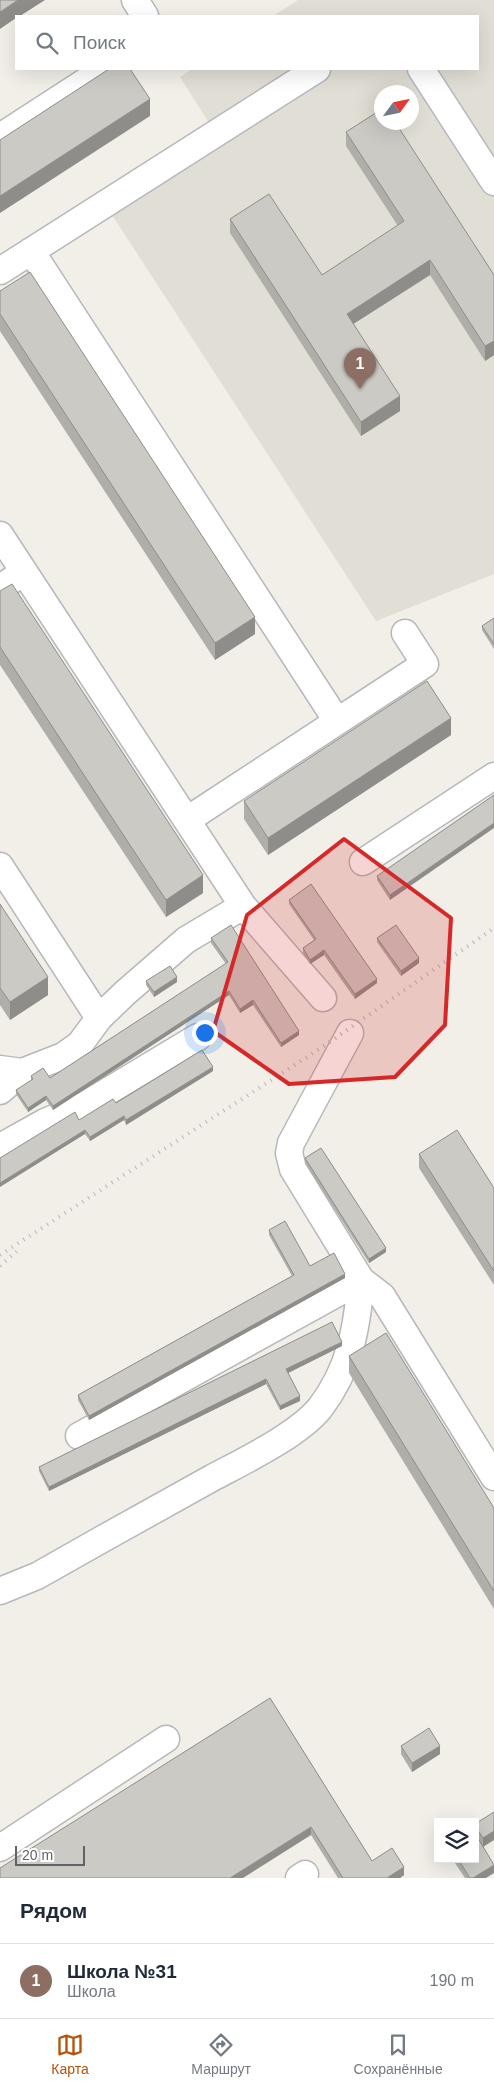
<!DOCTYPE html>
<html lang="ru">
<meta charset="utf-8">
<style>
body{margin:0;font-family:Helvetica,sans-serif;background:#f6f6f7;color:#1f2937}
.controls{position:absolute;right:15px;bottom:15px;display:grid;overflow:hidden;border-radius:0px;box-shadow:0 5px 20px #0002}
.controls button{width:45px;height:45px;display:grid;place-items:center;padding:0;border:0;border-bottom:1px solid #e0e1e3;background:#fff;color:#1f2937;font:25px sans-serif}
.compass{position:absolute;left:374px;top:85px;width:45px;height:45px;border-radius:50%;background:#fff;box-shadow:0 5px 20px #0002;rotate:57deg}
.scale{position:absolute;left:15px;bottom:12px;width:70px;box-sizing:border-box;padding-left:5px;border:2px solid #5f6368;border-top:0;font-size:14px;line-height:18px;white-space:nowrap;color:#5f6368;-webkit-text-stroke:4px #fff;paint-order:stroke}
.you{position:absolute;left:204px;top:1032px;width:18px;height:18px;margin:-12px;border:4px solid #fff;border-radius:50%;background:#1a73e8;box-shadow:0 0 0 8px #1a73e833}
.badge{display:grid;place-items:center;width:32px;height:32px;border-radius:50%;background:#b45309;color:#fff;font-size:16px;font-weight:700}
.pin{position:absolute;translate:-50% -41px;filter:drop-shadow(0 1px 2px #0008)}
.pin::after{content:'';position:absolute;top:26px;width:18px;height:15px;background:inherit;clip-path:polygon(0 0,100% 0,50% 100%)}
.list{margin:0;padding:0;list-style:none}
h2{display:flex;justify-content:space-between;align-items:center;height:65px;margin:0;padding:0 20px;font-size:21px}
h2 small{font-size:16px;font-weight:400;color:#747a83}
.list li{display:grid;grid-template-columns:32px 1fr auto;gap:15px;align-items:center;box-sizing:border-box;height:75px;padding:0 20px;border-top:1px solid #e0e1e3}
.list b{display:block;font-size:19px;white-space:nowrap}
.list p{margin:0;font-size:16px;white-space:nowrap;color:#747a83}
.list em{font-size:16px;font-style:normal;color:#747a83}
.icon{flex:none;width:28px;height:28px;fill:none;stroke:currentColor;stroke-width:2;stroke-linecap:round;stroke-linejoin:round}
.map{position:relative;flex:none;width:494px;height:1878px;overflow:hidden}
.search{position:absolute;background:#fff;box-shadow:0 5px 20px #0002;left:15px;right:15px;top:15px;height:55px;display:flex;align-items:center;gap:12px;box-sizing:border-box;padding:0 18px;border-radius:0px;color:#747a83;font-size:19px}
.sheet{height:140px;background:#fff}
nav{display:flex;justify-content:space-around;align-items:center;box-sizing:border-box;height:70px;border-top:1px solid #e0e1e3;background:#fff;font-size:14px;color:#747a83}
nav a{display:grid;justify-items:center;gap:2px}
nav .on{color:#b45309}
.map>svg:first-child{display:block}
</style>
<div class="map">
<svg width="494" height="1878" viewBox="0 0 494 1878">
<rect width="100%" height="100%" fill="#f1efe8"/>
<path fill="#e1ded6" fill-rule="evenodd" d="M 298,0 L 494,0 L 494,574 L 376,621 L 101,198 L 211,126 L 180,77 L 192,69 L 478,69 L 478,16 L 273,16 ZM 382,92 L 412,92 L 412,122 L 382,122 Z"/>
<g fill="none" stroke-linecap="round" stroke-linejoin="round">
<defs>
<path id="minor" d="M 135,0 L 145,16
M 421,69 L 494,182
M 0,137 L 105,69
M 31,251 L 337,721
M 0,271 L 317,69
M 0,535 L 243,906 L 323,998
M 0,588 L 24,572
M 187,820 L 425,664 L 405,633
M 363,862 L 494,776
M 0,866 L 99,1018
M 350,1033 L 291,1143 L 289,1153 L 293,1169 L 361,1280 L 382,1296 L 494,1477
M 0,1069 L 22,1072 L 63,1056 L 80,1044 L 99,1018 L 125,993 L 186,940 L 243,906
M 0,1091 L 22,1072
M 0,1147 L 45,1122 L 85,1105 L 198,1037
M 0,1591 L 37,1576 C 95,1543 154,1510 212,1478 C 244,1461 298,1435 320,1408 C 350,1369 357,1328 361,1280 L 79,1436
M 0,1848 L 166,1739
M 299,1878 L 305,1874"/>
</defs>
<use href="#minor" stroke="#b5b8bc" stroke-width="29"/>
<use href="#minor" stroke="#fff" stroke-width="26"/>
<path stroke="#b6b7b8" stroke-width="4" stroke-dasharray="1 6" stroke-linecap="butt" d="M 0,1255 L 321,1048 L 494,928
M 0,1266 L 17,1251"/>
</g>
<path fill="#afaea9" d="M 346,132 L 494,275 L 494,355 L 485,361 L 430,275 L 353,324 L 400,411 L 361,436 L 230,233 L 230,219 L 322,275 L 398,226 L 346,146 Z
M 0,291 L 255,634 L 215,660 L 0,331 Z
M 0,591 L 203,893 L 166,917 L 0,665 Z
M 494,618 L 494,649 L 482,630 L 482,626 Z
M 451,735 L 268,855 L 244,819 L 244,801 Z
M 494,795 L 390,900 L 377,880 L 377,876 Z
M 289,900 L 377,983 L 355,999 L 324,955 L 310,964 L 303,953 L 303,948 L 314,940 L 289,904 Z
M 0,904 L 48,995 L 10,1020 L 0,1005 Z
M 211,938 L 299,1035 L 281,1047 L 253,1005 L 240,1013 L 229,995 L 53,1110 L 46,1100 L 28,1112 L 16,1094 L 16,1090 L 31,1081 L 31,1076 L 50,1078 L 226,964 L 211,943 Z
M 377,938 L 419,963 L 401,976 L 377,942 Z
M 146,981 L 177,982 L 154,997 L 146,985 Z
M 213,1071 L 126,1125 L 124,1120 L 90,1141 L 85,1134 L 79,1120 L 116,1103 Z
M 419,1154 L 494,1188 L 494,1285 L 419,1168 Z
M 305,1158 L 386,1252 L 369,1263 L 305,1163 Z
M 269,1230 L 310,1266 L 345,1278 L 89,1420 L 78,1400 L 78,1395 L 292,1276 L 269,1235 Z
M 342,1346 L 288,1373 L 300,1401 L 280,1410 L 266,1384 L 49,1491 L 39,1471 L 39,1467 Z
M 349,1356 L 494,1508 L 494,1609 L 349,1373 Z
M 270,1698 L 372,1861 L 404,1875 L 400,1878 L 338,1878 L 311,1835 Z
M 401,1746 L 440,1754 L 412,1772 L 401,1754 Z
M 494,1812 L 483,1846 L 486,1878 L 465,1878 L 455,1863 L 455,1859 L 475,1859 L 478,1840 L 475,1835 L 475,1824 Z"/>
<path fill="#8f8d8a" d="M 18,0 L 45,0 L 20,16 L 16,16 L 16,18 L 0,29 L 0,12 Z
M 150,99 L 150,116 L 0,213 L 0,196 Z
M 430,260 L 430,275 L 347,328 L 347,314 Z
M 494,341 L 494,355 L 485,361 L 485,346 Z
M 400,396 L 400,411 L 361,436 L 361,422 Z
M 255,617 L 255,634 L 215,660 L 215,643 Z
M 451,718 L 451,735 L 268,855 L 268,838 Z
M 494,823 L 494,828 L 390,900 L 390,895 Z
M 203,875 L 203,893 L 166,917 L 166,900 Z
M 324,950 L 324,955 L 310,964 L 310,960 Z
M 419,958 L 419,963 L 401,976 L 401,971 Z
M 48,977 L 48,995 L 10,1020 L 10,1002 Z
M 177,977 L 177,982 L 154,997 L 154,992 Z
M 377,979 L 377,983 L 355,999 L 355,994 Z
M 229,991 L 229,995 L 53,1110 L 53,1106 Z
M 253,1000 L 253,1005 L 240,1013 L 240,1009 Z
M 299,1031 L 299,1035 L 281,1047 L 281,1043 Z
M 213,1067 L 213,1071 L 126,1125 L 126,1120 Z
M 46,1096 L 46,1100 L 28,1112 L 28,1108 Z
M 124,1116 L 124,1120 L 90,1141 L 90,1137 Z
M 85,1130 L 85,1134 L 0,1187 L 0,1183 Z
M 386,1248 L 386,1252 L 369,1263 L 369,1259 Z
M 345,1274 L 345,1278 L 89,1420 L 89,1416 Z
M 342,1342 L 342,1346 L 286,1374 L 286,1369 Z
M 266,1379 L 266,1384 L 49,1491 L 49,1487 Z
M 300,1396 L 300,1401 L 280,1410 L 280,1406 Z
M 440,1746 L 440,1754 L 412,1772 L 412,1763 Z
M 311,1827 L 311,1835 L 243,1878 L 230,1878 Z
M 494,1831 L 494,1840 L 483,1847 L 483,1838 Z
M 494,1865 L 494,1873 L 486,1878 L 473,1878 Z
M 404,1867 L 404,1875 L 400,1878 L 387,1878 Z"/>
<path fill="#cccac5" stroke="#8f8d8a" d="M 0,0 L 18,0 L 0,12 Z
M 109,69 L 130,69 L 150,99 L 0,196 L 0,140 Z
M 382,109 L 382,122 L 395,122 L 494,275 L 494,341 L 485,346 L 430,260 L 347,314 L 400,396 L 361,422 L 230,219 L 269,194 L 322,275 L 404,221 L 346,132 Z
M 30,272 L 255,617 L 215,643 L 0,314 L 0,291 Z
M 12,584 L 203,875 L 166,900 L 0,647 L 0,591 Z
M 494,618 L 494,644 L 482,626 Z
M 427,681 L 451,718 L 268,838 L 244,801 Z
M 494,795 L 494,823 L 390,895 L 377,876 Z
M 311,884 L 377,979 L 355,994 L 324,950 L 310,960 L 303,948 L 316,939 L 289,900 Z
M 0,904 L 48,977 L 10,1002 L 0,988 Z
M 231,925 L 299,1031 L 281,1043 L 253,1000 L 240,1009 L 229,991 L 53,1106 L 46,1096 L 28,1108 L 16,1090 L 33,1079 L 31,1076 L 43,1068 L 50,1078 L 228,962 L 211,938 Z
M 396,925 L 419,958 L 401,971 L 377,938 Z
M 170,966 L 177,977 L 154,992 L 146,981 Z
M 202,1050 L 213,1067 L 126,1120 L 124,1116 L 90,1137 L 85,1130 L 0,1183 L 0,1158 L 75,1112 L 79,1120 L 113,1099 L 116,1103 Z
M 457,1130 L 494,1188 L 494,1271 L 419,1154 Z
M 321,1148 L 386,1248 L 369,1259 L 305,1158 Z
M 285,1221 L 310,1266 L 334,1253 L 345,1274 L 89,1416 L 78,1395 L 294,1275 L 269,1230 Z
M 332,1322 L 342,1342 L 286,1369 L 300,1396 L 280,1406 L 266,1379 L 49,1487 L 39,1467 Z
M 386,1333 L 494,1508 L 494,1591 L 349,1356 Z
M 270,1698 L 372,1861 L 392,1848 L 404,1867 L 387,1878 L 343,1878 L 311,1827 L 230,1878 L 0,1878 L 0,1868 Z
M 429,1728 L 440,1746 L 412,1763 L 401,1746 Z
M 494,1812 L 494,1831 L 483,1838 L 475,1826 L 475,1824 Z
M 479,1840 L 494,1865 L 473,1878 L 470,1878 L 458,1859 L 475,1859 L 475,1842 Z"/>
<path fill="#d62828" fill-opacity="0.2" stroke="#d62828" stroke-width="4" stroke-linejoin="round" d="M 344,839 L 451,918 L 445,1025 L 395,1077 L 289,1084 L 213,1031 L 247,915 Z"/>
</svg>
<div class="controls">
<button><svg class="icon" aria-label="layers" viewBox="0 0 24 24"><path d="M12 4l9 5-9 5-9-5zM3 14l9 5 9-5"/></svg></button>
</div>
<svg class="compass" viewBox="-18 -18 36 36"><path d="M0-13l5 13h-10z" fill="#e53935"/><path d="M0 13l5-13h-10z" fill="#747a83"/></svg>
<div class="scale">20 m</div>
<div class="you"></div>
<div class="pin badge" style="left:360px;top:389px;background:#8d6e63">1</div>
<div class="search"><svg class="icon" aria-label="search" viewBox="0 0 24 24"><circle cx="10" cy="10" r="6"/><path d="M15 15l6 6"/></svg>Поиск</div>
</div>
<section class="sheet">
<h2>Рядом<small></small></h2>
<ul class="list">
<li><span class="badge" style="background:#8d6e63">1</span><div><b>Школа №31</b><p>Школа</p></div><em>190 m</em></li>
</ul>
</section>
<nav>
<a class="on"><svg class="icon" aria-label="map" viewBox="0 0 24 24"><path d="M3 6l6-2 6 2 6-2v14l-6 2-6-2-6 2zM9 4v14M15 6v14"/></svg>Карта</a>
<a><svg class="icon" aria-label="directions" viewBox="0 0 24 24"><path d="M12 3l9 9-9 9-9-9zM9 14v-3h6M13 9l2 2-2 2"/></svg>Маршрут</a>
<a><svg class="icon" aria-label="saved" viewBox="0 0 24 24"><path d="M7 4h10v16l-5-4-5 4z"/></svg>Сохранённые</a>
</nav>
